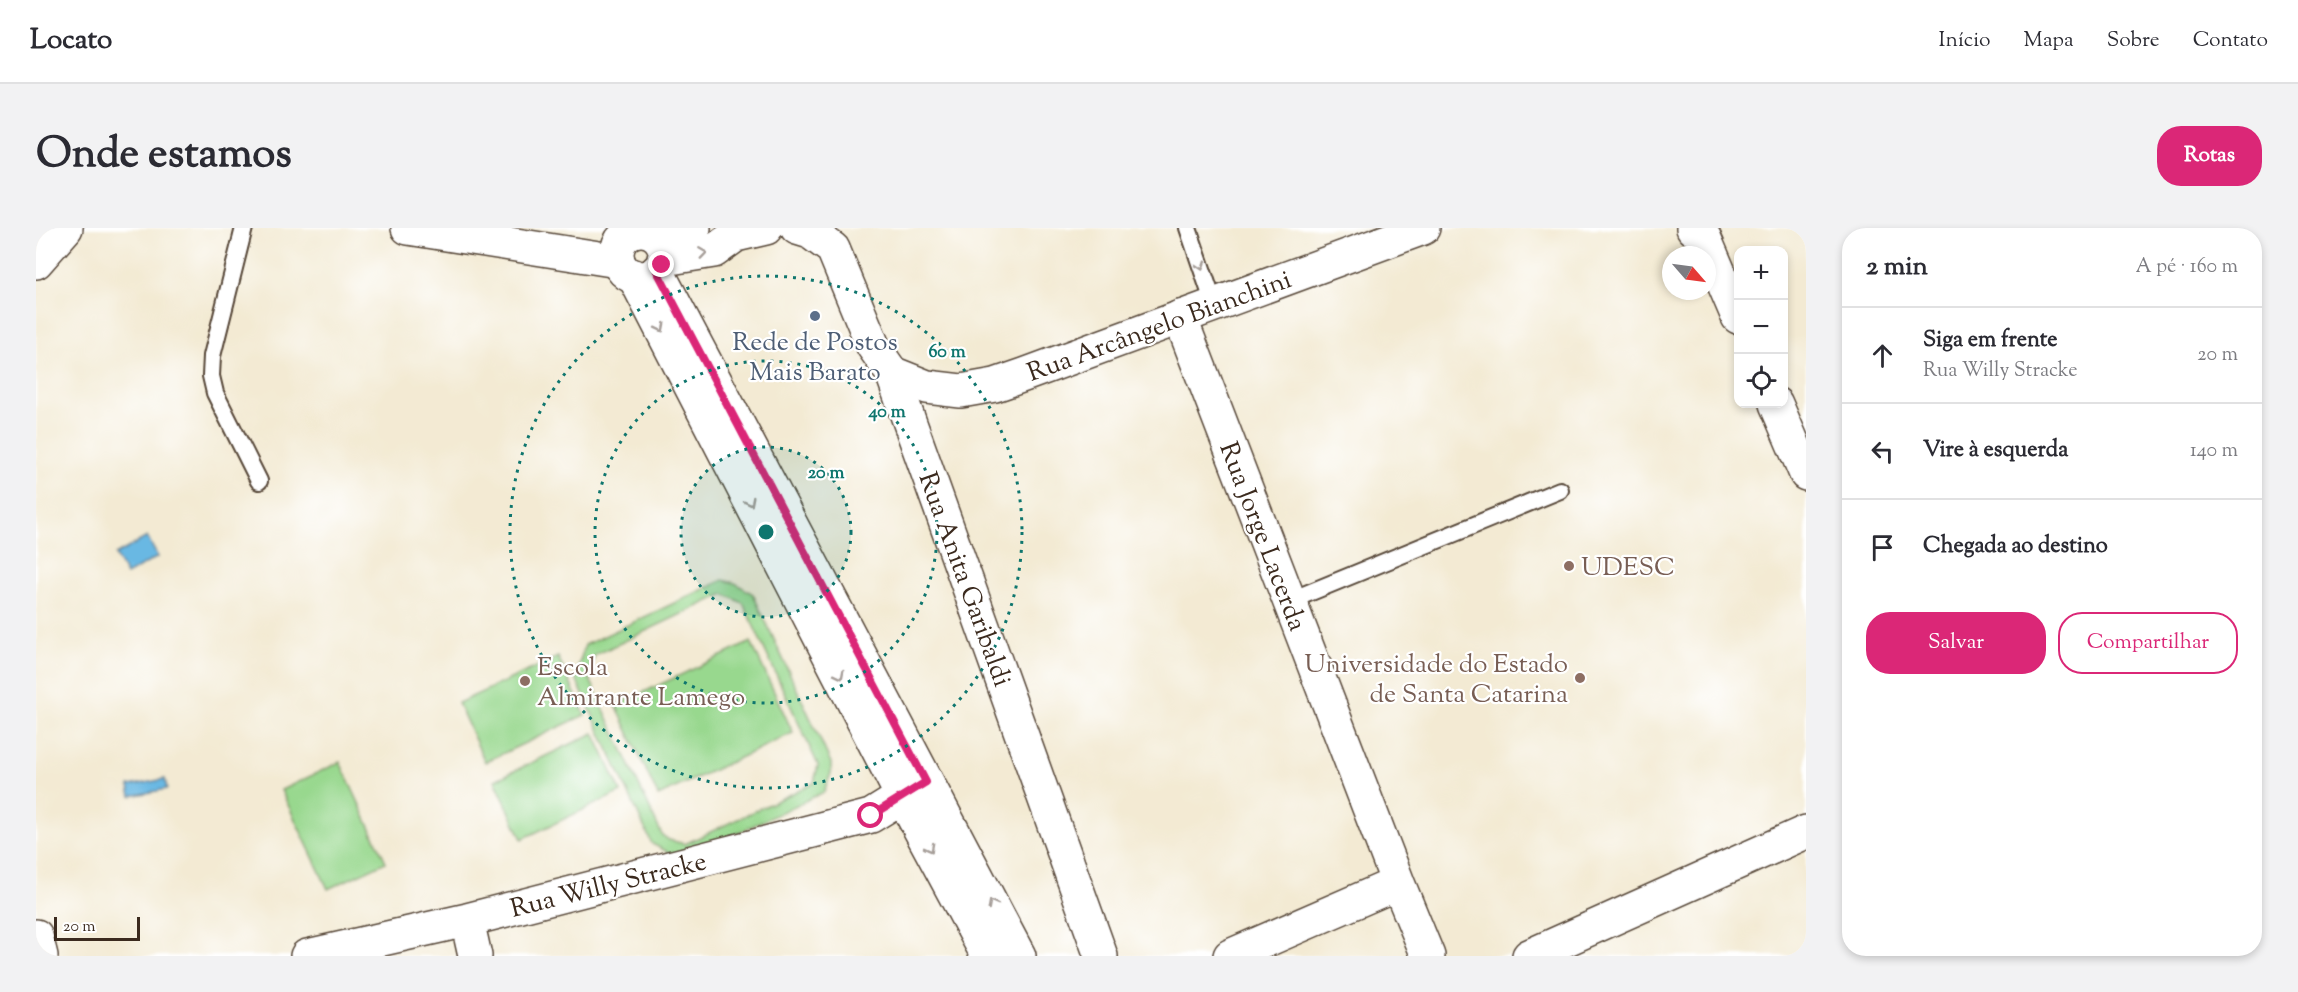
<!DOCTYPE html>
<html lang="pt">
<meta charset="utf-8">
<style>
body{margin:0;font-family:"Sorts Mill Goudy",serif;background:#f2f2f3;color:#2b2b33}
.controls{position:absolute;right:18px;top:18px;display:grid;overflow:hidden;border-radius:12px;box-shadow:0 3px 9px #0003}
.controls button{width:54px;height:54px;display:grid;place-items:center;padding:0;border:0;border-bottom:2px solid #e1e1e2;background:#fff;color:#2b2b33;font:30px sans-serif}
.compass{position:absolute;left:1626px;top:18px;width:54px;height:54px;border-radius:50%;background:#fff;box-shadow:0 3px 9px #0003;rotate:118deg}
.scale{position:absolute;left:18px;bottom:15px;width:86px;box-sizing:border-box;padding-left:6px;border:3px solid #3b2a1e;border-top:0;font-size:16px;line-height:21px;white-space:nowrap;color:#3b2a1e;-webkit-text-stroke:4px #fff;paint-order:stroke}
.stop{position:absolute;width:18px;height:18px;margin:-14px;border:4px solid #db2777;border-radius:50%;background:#fff}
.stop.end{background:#db2777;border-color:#fff;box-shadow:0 2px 6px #0008}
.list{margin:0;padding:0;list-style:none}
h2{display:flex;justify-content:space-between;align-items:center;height:78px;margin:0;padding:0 24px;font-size:26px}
h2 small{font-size:20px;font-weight:400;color:#7c7c81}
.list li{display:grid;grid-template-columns:39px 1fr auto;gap:18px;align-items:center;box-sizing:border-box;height:96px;padding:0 24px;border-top:2px solid #e1e1e2}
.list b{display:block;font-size:22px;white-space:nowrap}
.list p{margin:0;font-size:20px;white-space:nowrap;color:#7c7c81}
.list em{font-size:20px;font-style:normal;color:#7c7c81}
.actions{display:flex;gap:12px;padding:18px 24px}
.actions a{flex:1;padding:14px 0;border:2px solid #db2777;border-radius:24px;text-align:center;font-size:21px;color:#db2777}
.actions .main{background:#db2777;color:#fff}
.icon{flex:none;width:33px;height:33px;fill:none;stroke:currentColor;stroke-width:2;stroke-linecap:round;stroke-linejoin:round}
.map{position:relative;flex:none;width:1770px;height:728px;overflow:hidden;border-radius:24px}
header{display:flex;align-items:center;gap:36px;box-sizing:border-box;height:84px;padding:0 30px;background:#fff;border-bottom:2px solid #e1e1e2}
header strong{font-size:28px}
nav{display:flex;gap:33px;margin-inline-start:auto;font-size:21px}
.intro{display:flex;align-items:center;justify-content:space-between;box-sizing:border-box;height:144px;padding:0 36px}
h1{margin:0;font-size:42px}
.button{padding:15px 27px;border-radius:24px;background:#db2777;color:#fff;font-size:21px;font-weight:700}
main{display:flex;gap:36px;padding:0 36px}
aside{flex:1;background:#fff;border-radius:24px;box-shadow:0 3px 9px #0003}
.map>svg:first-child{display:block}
</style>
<header>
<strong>Locato</strong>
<nav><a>Início</a><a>Mapa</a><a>Sobre</a><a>Contato</a></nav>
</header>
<div class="intro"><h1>Onde estamos</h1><a class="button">Rotas</a></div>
<main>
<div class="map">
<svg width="1770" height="728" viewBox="0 0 1770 728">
<rect width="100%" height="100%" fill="#fff"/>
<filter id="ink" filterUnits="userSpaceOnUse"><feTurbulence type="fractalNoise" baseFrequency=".0167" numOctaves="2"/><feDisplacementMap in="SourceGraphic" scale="12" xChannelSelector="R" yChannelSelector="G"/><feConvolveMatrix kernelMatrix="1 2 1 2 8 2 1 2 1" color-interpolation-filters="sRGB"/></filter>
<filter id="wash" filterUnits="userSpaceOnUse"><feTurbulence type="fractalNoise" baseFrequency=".008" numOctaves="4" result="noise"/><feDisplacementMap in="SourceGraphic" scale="24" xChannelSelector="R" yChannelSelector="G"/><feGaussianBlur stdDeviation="1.35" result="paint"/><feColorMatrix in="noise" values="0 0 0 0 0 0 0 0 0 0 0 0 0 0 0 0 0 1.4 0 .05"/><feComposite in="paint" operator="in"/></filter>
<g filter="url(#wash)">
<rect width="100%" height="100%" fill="#f3ead3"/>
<path fill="#98d88e" stroke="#6a8156" stroke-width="1.5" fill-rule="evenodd" d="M 687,352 L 699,355 L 717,366 L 795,535 L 795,545 L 788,564 L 651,629 L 638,627 L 616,616 L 539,449 L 549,417 ZM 688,366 L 707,375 L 782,537 L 778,555 L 649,616 L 633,612 L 626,607 L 552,447 L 559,427 Z
M 715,414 L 757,505 L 622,568 L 580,477 Z
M 522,429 L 549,487 L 449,534 L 422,475 Z
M 558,505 L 585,564 L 486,611 L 459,552 Z
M 304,534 L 350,634 L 292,661 L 245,562 Z"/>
<path fill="#69b8e3" stroke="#527180" stroke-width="1.5" d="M 111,309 L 122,329 L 90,347 L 79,327 Z
M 129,551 L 131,561 L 95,568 L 93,558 Z"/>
</g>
<g filter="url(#ink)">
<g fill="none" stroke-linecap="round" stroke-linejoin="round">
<defs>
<path id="service" d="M 208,0 L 176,128 L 175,148 L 179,165 L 223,253
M 1152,0 L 1178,76
M 1253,373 L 1524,262"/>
<path id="minor" d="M 372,0 L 582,33
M 0,34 L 30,0
M 1144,89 L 1362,655 L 1392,728
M 856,145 L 1065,728
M 431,692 L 439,728
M 0,708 L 5,728
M 271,728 L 431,692 L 835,588 L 890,554
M 1194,728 L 1362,655
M 1493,728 L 1770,604"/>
<path id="tertiary" d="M 621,43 L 983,728
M 598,48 L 867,570 L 952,728"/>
<path id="secondary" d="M 761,0 L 774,4 L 797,21 L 837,118 L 856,145 L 891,159 L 925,163 L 959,157 L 988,147 L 1387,0
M 1657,0 L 1668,9 L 1702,89
M581 26a24 24 0 1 1 48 0a24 24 0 1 1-48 0Z
M 616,4 L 658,0
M 628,31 L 678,23 L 700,7 L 730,0
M 1740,176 L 1770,246"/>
</defs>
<use href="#service" stroke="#574739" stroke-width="20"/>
<use href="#minor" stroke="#574739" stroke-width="36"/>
<use href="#tertiary" stroke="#574739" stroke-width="36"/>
<use href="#secondary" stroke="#574739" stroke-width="36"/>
<use href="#service" stroke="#fff" stroke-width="16"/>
<use href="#minor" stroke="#fff" stroke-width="33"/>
<use href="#tertiary" stroke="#fff" stroke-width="33"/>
<use href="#secondary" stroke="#fff" stroke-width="33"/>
</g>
<defs><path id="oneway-chevron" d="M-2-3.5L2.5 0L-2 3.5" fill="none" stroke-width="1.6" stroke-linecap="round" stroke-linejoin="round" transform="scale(1.5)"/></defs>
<g stroke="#a79f9a">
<use href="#oneway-chevron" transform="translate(667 25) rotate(-8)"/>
<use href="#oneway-chevron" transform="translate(1165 38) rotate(71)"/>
<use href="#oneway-chevron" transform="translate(625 100) rotate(63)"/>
<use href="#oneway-chevron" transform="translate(714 274) rotate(63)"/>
<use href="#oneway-chevron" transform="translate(804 447) rotate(63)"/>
<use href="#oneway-chevron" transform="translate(894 620) rotate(62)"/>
<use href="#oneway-chevron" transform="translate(956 676) rotate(-118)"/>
</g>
</g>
<g fill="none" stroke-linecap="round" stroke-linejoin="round" filter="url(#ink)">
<path stroke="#db2777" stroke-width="8" d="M 626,37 L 621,43 L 890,554 L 835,588"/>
</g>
<circle cx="730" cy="304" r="85" fill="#0f766e" fill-opacity=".12"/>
<g fill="none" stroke="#0f766e" stroke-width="3" stroke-dasharray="3 6">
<circle cx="730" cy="304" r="85"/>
<circle cx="730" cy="304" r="171"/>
<circle cx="730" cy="304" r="256"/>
</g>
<circle fill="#5c6f8a" stroke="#fff" stroke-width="2" cx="779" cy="88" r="6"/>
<g fill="#8d6e63" stroke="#fff" stroke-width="2">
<circle cx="1533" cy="338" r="6"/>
<circle cx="1544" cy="450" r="6"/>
<circle cx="489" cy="453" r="6"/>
</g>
<g text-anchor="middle" stroke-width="4.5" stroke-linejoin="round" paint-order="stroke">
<g font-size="26" fill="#3b2a1e" stroke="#fff">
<text transform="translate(1123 97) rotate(-20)" y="9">Rua Arcângelo Bianchini</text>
<text transform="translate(1228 308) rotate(69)" y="9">Rua Jorge Lacerda</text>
<text transform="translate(930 351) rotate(70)" y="9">Rua Anita Garibaldi</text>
<text transform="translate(572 656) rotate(-14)" y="9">Rua Willy Stracke</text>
</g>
<g font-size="26" fill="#4e5e75" stroke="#fff">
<text x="779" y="122">Rede de Postos<tspan x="779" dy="30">Mais Barato</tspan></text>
</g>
<g font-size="26" fill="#785e54" stroke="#fff" text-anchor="start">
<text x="1545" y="347">UDESC</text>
<text x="1532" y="444" text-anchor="end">Universidade do Estado<tspan x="1532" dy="30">de Santa Catarina</tspan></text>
<text x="501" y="447">Escola<tspan x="501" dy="30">Almirante Lamego</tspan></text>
</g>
</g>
<circle cx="730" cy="304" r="9" fill="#0f766e" stroke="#fff" stroke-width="3"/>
<g font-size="18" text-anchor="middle" font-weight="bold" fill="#0f766e" stroke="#fff" stroke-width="4.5" stroke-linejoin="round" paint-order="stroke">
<text x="911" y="129">60 m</text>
<text x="851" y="189">40 m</text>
<text x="790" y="250">20 m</text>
</g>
</svg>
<div class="controls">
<button>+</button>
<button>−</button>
<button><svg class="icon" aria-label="locate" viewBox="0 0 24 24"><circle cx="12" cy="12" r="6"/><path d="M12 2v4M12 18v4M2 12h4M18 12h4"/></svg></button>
</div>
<svg class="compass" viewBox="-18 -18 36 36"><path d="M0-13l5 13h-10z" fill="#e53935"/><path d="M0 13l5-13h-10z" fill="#7c7c81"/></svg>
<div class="scale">20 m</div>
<div class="stop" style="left:835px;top:588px"></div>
<div class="stop end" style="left:626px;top:37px"></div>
</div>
<aside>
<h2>2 min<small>A pé · 160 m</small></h2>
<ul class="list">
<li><svg class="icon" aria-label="ahead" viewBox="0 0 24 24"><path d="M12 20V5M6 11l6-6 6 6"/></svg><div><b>Siga em frente</b><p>Rua Willy Stracke</p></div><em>20 m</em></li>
<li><svg class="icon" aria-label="left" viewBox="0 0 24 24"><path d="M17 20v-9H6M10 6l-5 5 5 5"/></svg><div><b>Vire à esquerda</b></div><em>140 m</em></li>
<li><svg class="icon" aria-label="arrive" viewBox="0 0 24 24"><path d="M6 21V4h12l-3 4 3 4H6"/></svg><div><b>Chegada ao destino</b></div></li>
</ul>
<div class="actions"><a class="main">Salvar</a><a>Compartilhar</a></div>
</aside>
</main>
